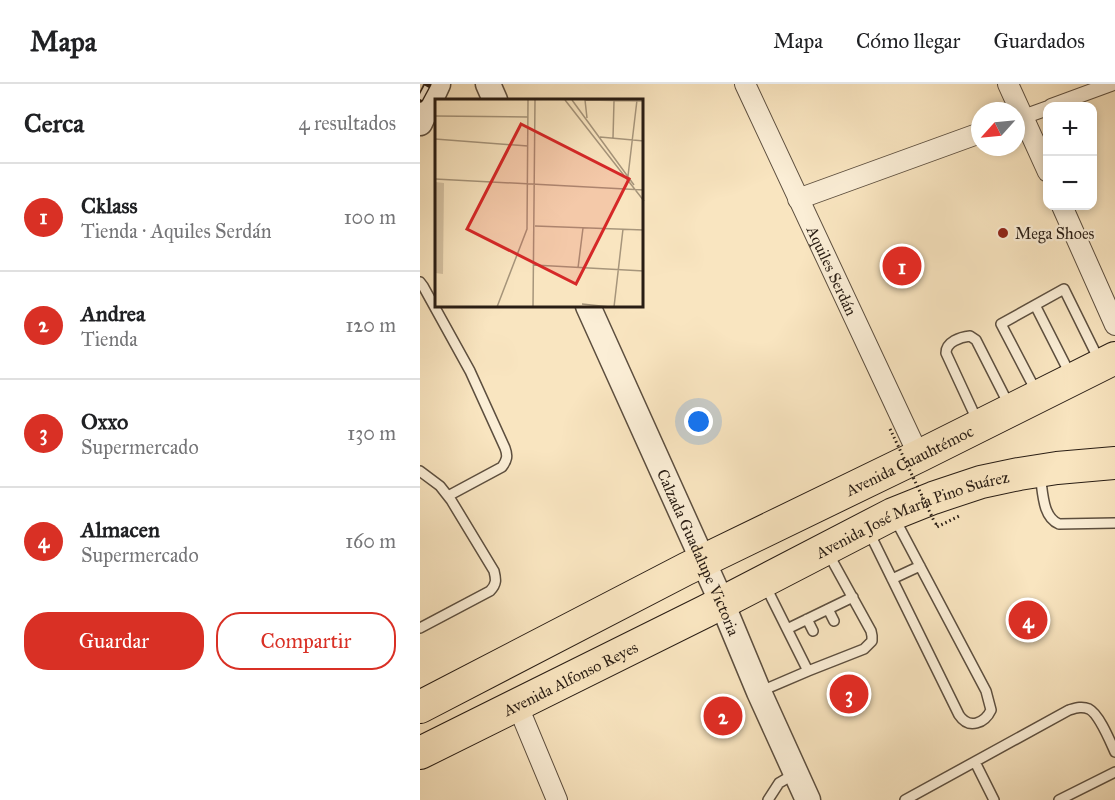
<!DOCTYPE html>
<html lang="es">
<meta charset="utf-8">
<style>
body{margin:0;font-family:"IM FELL Great Primer",serif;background:#f6f6f6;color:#202124}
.controls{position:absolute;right:18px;top:18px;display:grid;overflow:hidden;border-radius:12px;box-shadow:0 3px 9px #0003}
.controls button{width:54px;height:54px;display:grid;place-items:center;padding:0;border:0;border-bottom:2px solid #e0e0e0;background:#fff;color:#202124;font:30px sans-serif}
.compass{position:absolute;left:551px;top:18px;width:54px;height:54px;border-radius:50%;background:#fff;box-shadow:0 3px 9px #0003;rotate:243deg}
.you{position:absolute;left:279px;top:338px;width:21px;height:21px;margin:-15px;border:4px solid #fff;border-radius:50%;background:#1a73e8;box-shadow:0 0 0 9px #1a73e833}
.badge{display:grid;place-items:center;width:39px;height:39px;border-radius:50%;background:#d93025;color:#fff;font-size:20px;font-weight:700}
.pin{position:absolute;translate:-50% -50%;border:3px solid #fff;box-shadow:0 2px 6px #0006}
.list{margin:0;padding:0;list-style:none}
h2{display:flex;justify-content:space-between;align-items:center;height:78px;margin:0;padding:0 24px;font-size:26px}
h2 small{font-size:20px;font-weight:400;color:#757577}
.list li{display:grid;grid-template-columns:39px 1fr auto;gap:18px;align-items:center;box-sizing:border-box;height:108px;padding:0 24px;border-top:2px solid #e0e0e0}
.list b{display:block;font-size:22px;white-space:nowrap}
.list p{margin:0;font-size:20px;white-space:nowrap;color:#757577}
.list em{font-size:20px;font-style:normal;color:#757577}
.actions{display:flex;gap:12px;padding:18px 24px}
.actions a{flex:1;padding:14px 0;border:2px solid #d93025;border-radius:24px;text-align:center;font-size:21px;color:#d93025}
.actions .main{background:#d93025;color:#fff}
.map{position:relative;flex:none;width:695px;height:716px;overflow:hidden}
header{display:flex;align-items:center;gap:36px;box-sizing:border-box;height:84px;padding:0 30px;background:#fff;border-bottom:2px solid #e0e0e0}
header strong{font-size:28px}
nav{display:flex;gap:33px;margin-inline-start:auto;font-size:21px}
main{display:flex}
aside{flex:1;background:#fff}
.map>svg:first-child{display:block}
</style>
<header>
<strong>Mapa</strong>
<nav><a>Mapa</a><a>Cómo llegar</a><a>Guardados</a></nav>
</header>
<main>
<aside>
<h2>Cerca<small>4 resultados</small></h2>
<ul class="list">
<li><span class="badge">1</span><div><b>Cklass</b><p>Tienda · Aquiles Serdán</p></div><em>100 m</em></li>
<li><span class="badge">2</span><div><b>Andrea</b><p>Tienda</p></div><em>120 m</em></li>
<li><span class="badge">3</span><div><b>Oxxo</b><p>Supermercado</p></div><em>130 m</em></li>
<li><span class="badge">4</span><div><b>Almacen</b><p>Supermercado</p></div><em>160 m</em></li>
</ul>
<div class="actions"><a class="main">Guardar</a><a>Compartir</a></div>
</aside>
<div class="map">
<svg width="695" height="716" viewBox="0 0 695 716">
<rect width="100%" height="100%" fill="#f9e5c0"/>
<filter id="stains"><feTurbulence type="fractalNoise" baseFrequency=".00333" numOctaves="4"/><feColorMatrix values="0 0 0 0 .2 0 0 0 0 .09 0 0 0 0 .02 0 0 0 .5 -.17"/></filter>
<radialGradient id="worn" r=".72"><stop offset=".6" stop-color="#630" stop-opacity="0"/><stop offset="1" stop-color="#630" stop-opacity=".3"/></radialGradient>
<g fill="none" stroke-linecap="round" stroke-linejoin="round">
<defs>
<path id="service" d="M 0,198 L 3,202 L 50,287 L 85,364 C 88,372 87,376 82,383 L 28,412
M 615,221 L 650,290
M 616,307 L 581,240 L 644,205 L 679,276
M 557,336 L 526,269 C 526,258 540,253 550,252 L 556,256 L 589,321
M 0,387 L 20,402 L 31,416 L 74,487 C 76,495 77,500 70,507 L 0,544
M 620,391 C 623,407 622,433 639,440 L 695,439
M 449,448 L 539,631 C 549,646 565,639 571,626 L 566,607 L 475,435
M 472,495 L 500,482
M 408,525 L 414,537
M 387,535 L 393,547
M 367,545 L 433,513
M 388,587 L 444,565 L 452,557 L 452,552 L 451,547 L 408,469
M 339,608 L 388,587 L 346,503
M 555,678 L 574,716
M 348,716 L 359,699 L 376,689
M 485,716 L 649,626 C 656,624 662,622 669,625 C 679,630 690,657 695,668
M 639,716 L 695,688"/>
<path id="pedestrian" d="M 631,22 L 691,0
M 603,33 L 628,24"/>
<g id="minor">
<path id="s1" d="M 325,0 L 499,372"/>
<path d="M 588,0 L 628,88"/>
<path d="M 378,115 L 560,49"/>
<path d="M 642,122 L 695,241"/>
<path d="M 97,620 L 137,716"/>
</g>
<g id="tertiary">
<path d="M 68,0 L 75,16"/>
<path d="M 0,39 L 18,0"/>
<path id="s2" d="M 168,222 L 302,519 L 339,608 L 388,716"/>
</g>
<g id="trunk">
<path id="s3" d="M 0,623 L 266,485 L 499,372 L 695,274"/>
<path id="s4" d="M 0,669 L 286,527 L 473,430 L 513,414 L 561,398 L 599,390 L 637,384 L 695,379"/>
</g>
</defs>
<use href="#service" stroke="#5d4f3f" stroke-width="12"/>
<use href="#pedestrian" stroke="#5d4f3f" stroke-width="16"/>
<use href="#minor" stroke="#5d4f3f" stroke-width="22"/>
<use href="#tertiary" stroke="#5d4f3f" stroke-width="27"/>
<use href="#trunk" stroke="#291d14" stroke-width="34"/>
<path stroke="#291d14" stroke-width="3" stroke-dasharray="1.5 3" stroke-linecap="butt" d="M 517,440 L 516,440 L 517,443 L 539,432"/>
<use href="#service" stroke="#fbeed6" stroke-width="9"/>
<use href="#pedestrian" stroke="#fbeed6" stroke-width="14"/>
<use href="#minor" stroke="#fbeed6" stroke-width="20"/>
<use href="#tertiary" stroke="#fbeed6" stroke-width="24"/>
<use href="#trunk" stroke="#f9e5c0" stroke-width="32"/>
<defs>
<path id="rail" d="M 0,15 L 8,0"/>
</defs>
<use href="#rail" stroke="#291d14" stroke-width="7"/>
<use href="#rail" stroke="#fbeed6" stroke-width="4.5" stroke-dasharray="14" stroke-linecap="butt"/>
<path stroke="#291d14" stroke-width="3" stroke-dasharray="1.5 3" stroke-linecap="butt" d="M 470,345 L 514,437"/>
</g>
<circle fill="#8f2418" stroke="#fbeed6" stroke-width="2" cx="583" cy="149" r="6"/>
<g text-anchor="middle" stroke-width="4.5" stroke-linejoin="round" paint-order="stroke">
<g font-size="16" fill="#291d14" stroke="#fbeed6" text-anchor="start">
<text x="595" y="155">Mega Shoes</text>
</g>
<g font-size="16" fill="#291d14" stroke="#fbeed6">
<text dy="6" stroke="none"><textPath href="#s1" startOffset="206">Aquiles Serdán</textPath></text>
<text dy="6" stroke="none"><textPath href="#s3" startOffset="548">Avenida Cuauhtémoc</textPath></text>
<text dy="6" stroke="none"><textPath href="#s4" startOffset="548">Avenida José María Pino Suárez</textPath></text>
<text dy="6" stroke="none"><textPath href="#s2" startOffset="270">Calzada Guadalupe Victoria</textPath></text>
<text dy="6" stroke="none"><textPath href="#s4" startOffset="168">Avenida Alfonso Reyes</textPath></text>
</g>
</g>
<g transform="translate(15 15)">
<rect width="208" height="208" fill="#f9e5c0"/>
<path d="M 0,83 L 9,84 L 8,175 L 0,174 Z" fill="#d6c3a3"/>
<path fill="none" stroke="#a6957b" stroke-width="1.5" d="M 130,1 L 209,102M 137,1 L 199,86M 150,1 L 209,2M 150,1 L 152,19M 0,17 L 93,18M 165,38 L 209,42M 178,39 L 179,2M 0,40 L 93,47M 193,77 L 202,1M 0,80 L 209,91M 100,127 L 209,131M 99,166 L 209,172M 143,169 L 148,129M 147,205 L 175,208M 62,208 L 92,130 L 93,1M 98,208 L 100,1M 179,208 L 188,130"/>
<path fill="#d62828" fill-opacity="0.15" stroke="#d62828" stroke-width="3" d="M 86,25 L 194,80 L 141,185 L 32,130 Z"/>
<rect width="208" height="208" fill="none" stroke="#291d14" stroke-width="3"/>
</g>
<rect width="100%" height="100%" filter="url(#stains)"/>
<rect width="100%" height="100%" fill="url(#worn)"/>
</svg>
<div class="controls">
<button>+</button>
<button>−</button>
</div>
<svg class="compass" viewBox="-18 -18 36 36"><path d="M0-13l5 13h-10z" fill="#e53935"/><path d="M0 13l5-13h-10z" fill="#757577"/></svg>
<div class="you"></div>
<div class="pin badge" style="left:482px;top:182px">1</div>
<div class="pin badge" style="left:303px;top:632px">2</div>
<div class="pin badge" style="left:429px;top:610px">3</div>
<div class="pin badge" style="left:608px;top:536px">4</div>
</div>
</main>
